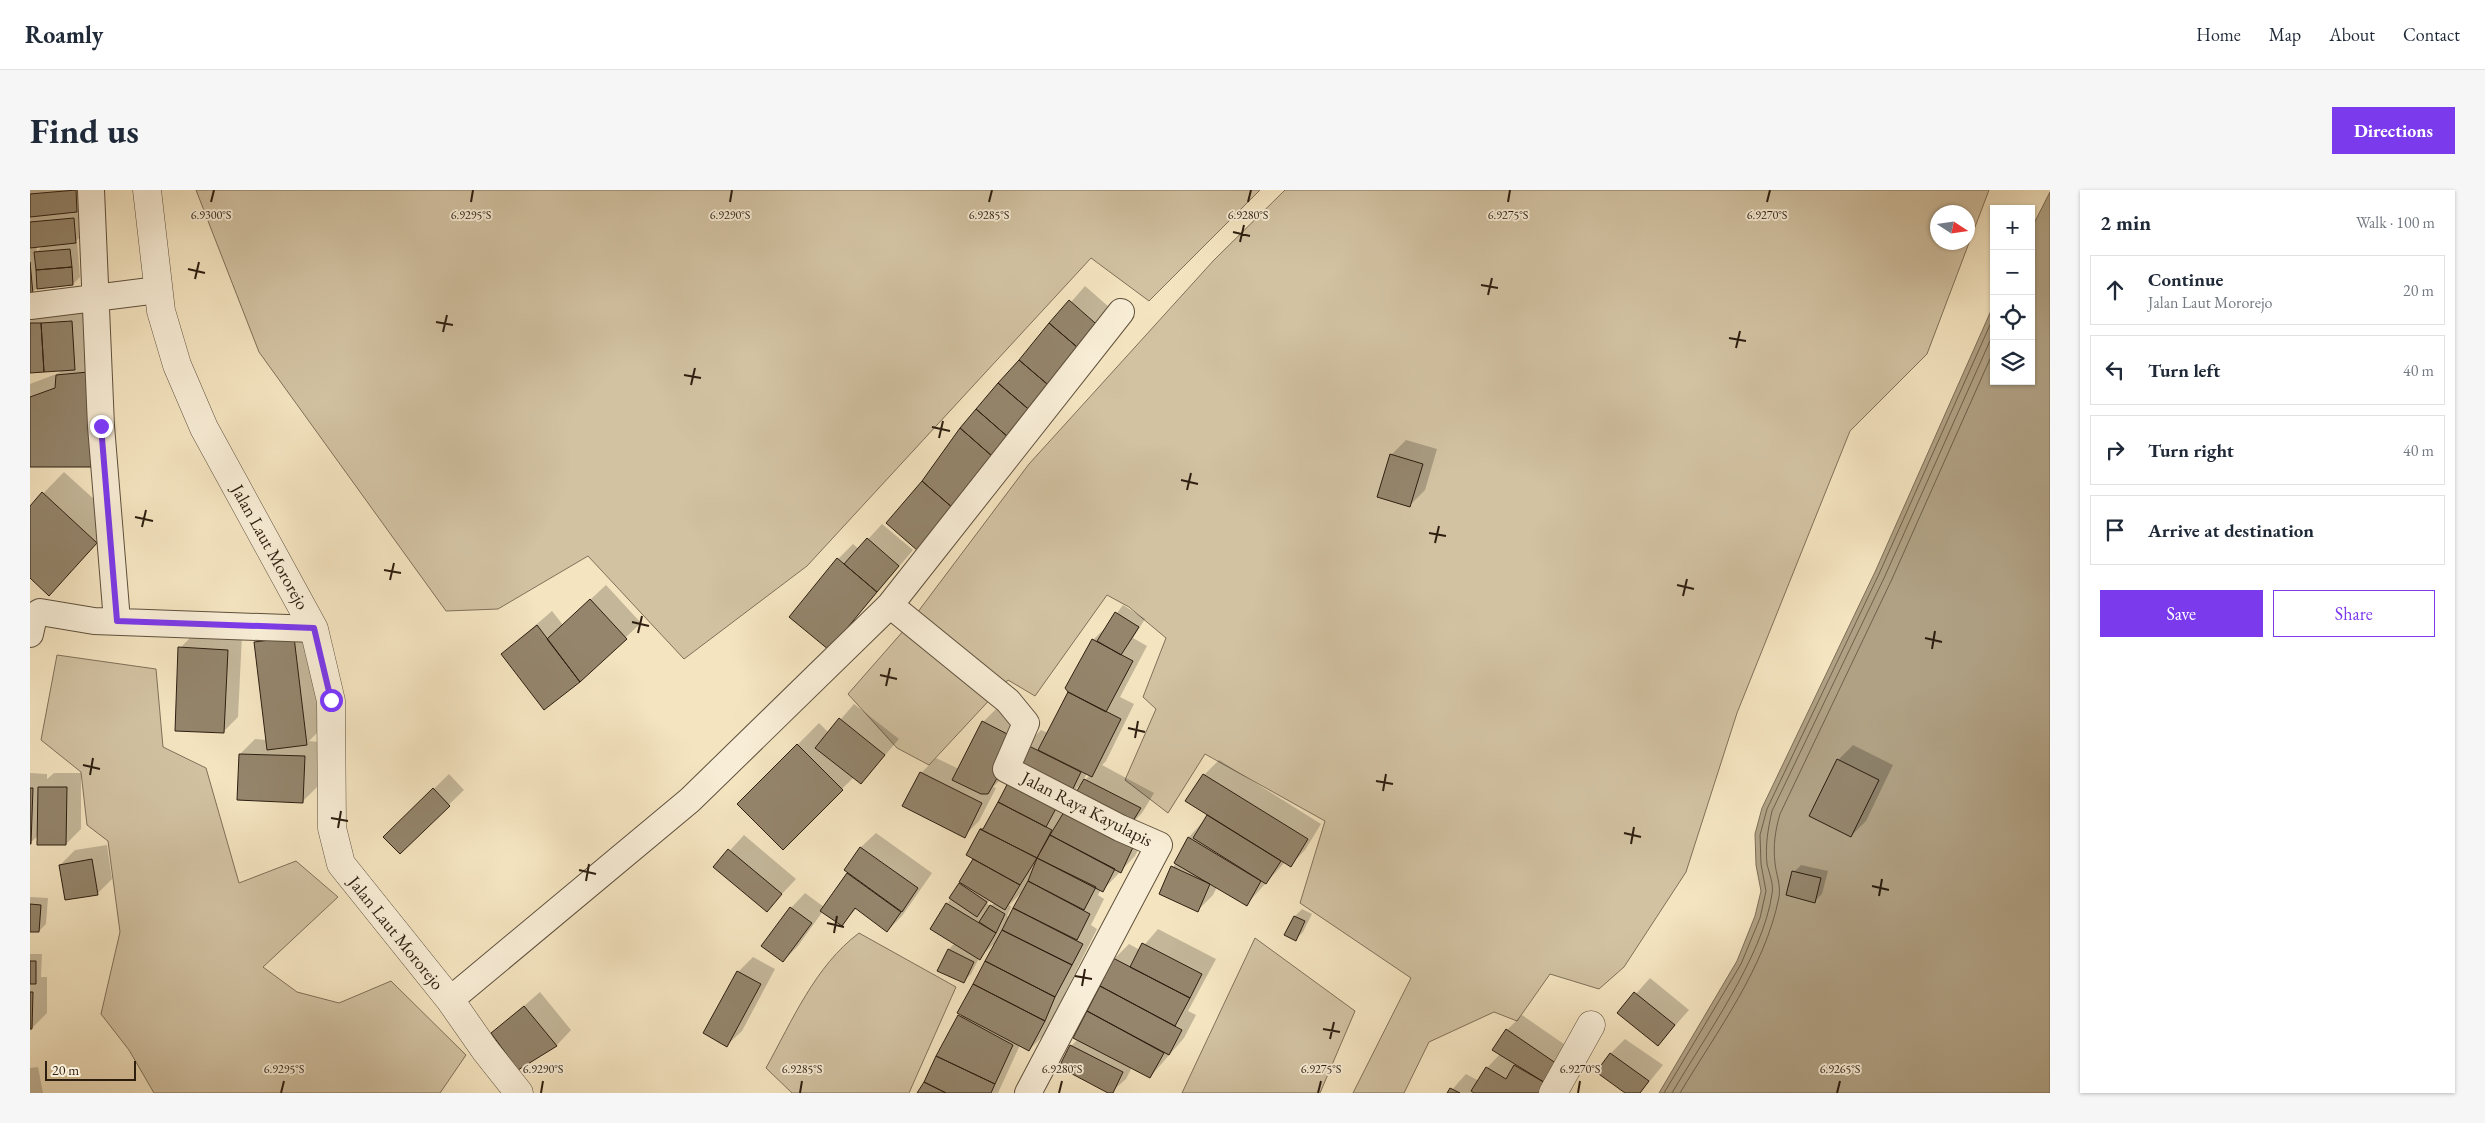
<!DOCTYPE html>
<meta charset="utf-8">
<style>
body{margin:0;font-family:"EB Garamond",serif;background:#f6f6f7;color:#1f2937}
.controls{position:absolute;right:15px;top:15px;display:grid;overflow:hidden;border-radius:0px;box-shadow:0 1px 4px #0004}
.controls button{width:45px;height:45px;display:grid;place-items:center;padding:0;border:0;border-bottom:1px solid #e0e1e3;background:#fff;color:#1f2937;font:25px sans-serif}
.compass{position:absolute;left:1900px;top:15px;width:45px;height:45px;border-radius:50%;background:#fff;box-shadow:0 1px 4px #0004;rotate:102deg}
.scale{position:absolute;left:15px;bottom:12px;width:91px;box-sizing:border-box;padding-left:5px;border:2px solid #2d1e10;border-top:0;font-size:14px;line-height:18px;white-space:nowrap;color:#2d1e10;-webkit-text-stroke:4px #f8edd6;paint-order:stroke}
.stop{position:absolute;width:15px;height:15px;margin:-11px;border:4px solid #7c3aed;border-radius:50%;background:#fff}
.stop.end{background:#7c3aed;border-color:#fff;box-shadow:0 1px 5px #0008}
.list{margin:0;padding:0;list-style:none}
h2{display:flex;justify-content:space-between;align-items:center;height:65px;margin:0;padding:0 20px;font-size:21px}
h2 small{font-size:16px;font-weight:400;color:#747a83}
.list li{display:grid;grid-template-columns:32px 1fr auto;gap:15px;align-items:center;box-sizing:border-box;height:70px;margin:0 10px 10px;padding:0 10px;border:1px solid #e0e1e3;border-radius:0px}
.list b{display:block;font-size:19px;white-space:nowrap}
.list p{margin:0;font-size:16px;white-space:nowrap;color:#747a83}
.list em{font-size:16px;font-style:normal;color:#747a83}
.actions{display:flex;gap:10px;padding:15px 20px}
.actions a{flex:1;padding:11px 0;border:1px solid #7c3aed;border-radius:0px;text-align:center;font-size:18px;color:#7c3aed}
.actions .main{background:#7c3aed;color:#fff}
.icon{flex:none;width:28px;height:28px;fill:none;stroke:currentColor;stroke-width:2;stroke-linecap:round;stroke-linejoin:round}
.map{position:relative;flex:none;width:2020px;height:903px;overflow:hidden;border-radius:0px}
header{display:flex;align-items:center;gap:30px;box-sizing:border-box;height:70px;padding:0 25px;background:#fff;border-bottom:1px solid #e0e1e3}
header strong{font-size:24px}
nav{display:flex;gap:28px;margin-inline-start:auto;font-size:18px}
.intro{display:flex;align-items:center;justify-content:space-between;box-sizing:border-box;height:120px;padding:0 30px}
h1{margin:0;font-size:35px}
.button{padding:12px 22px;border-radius:0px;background:#7c3aed;color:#fff;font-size:18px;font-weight:700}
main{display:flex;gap:30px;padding:0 30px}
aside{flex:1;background:#fff;border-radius:0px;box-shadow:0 1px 4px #0004}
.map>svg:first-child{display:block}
</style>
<header>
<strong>Roamly</strong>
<nav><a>Home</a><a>Map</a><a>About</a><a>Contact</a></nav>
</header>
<div class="intro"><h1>Find us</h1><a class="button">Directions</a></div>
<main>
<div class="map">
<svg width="2020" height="903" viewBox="0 0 2020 903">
<rect width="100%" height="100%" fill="#f4e4c0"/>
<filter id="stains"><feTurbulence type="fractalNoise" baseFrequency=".004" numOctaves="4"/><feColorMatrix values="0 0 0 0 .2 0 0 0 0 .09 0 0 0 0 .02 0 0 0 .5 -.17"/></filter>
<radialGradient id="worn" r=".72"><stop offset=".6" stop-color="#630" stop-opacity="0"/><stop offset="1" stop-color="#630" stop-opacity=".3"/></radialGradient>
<path fill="#d2c2a2" stroke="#807059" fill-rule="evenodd" d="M 166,0 L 1230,0 L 1119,111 L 1061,68 L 777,376 L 654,469 L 558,366 L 468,419 L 416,421 L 229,162 Z
M 1255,0 L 1959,0 L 1897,164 L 1820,241 L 1707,523 L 1656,682 L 1594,777 L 1569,799 L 1520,784 L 1487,831 L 1464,822 L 1399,852 L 1374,903 L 1323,903 L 1381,788 L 1270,713 L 1295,631 L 1175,564 L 1138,623 L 1095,590 L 1126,519 L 1113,507 L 1136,448 L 1099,417 L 1077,405 L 1005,506 L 978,490 L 899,575 L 867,558 L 818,504 L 875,439 L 999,274 L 1184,70 ZM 1908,22 L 1938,22 L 1938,52 L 1908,52 Z
M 27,465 L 126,479 L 133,557 L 176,578 L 209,693 L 266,671 L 308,707 L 233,777 L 267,802 L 309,813 L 361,791 L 436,865 L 410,903 L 124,903 L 99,860 L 71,824 L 90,742 L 78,651 L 57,635 L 51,582 L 11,550 Z
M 829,743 L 926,797 L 879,903 L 762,903 L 736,878 C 762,831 785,776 829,743 Z
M 1225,748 L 1325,821 L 1290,903 L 1152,903 Z"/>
<path fill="#b0a184" stroke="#7c6d56" d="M 2020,2 L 2020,903 L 1629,903 L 1707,771 L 1725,726 L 1731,701 L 1726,675 L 1725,644 L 1732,618 L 1845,382 L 1964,114 L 1964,191 L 2001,191 L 2001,39 Z"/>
<path fill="#0003" fill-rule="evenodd" d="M 0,0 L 61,0 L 60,37 L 45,52 L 47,52 L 50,87 L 43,94 L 8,98 L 0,103 ZM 13,55 L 7,62 L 6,56 Z
M 1055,96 L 1087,124 L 893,291 L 931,239 Z
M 56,117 L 83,254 L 61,275 L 0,276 L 0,194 L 29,183 L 33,179 L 0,181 L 0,120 Z
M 1376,250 L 1407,259 L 1395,300 L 1380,315 L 1361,265 Z
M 34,282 L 88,331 L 19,404 L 0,387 L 0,317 Z
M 852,334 L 883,360 L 813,443 L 808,369 L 823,354 L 829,359 Z
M 576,395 L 611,433 L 549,491 L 472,464 L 522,421 L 533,435 Z
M 1093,415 L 1115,429 L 1103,448 L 1117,456 L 1090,507 L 1104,514 L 1076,571 L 1072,575 L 1124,603 L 1112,623 L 1105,630 L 1119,638 L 1105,666 L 1073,700 L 1071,699 L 1068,705 L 1074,709 L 1061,735 L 1067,739 L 1014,845 L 999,860 L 990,855 L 968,903 L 889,903 L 932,824 L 965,753 L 949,768 L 941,784 L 933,792 L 919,759 L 925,753 L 902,739 L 945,669 L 938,665 L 983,586 L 996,555 L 1011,540 L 1018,543 L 1063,450 L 1078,435 ZM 1057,583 L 1060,585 L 1053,592 L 1053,591 ZM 1053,592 L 1033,624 L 1031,623 L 1039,606 ZM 993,701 L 980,727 L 977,726 L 981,717 L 979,715 ZM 960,709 L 965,712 L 961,716 L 957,714 Z
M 286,426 L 298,532 L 279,551 L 289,552 L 287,597 L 272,612 L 210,564 L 225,549 L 237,550 L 225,453 L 247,431 Z
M 165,443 L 212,445 L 208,527 L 193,542 L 150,458 Z
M 824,514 L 869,549 L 831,593 L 824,587 L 753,658 L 709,614 L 789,533 L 799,543 Z
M 968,517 L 997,532 L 972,588 L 963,597 L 966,598 L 949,631 L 934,646 L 891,583 L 906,568 L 929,579 L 953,532 Z
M 1823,555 L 1863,575 L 1836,631 L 1821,646 L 1808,570 Z
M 1189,570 L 1291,634 L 1275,660 L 1261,675 L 1255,672 L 1217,714 L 1187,697 L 1183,705 L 1168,720 L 1130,703 L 1159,647 L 1179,625 L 1174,585 Z
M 0,583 L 17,584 L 17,589 L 24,583 L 51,583 L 51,639 L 36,654 L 9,645 L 0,653 Z
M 419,584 L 434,600 L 370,662 L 355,647 Z
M 846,643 L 902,683 L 872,726 L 857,741 L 827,718 L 811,735 L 793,721 L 768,756 L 753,771 L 761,718 L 775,703 L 794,717 L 819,682 L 816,679 L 831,657 Z
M 714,645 L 766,689 L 737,720 L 685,677 Z
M 77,655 L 82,689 L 67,704 L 30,675 L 45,660 Z
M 1771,675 L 1798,681 L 1792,704 L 1785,711 L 1764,682 Z
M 0,707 L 18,708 L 16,734 L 9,741 L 0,740 Z
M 1272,719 L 1282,724 L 1273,742 L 1266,749 L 1256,745 L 1265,726 Z
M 1128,739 L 1186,769 L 1158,821 L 1166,825 L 1154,848 L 1120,887 L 1102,877 L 1096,889 L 1080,903 L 1031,877 L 1041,856 L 1048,849 L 1045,847 L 1084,769 L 1099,754 L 1110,760 Z
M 0,764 L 12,764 L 11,787 L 17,787 L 17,823 L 2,838 L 0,838 Z
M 723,767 L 745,779 L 712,841 L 697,855 L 708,782 Z
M 1620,788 L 1659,820 L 1628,855 L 1589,823 Z
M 510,802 L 541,840 L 527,855 L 488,878 L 463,843 Z
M 1492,825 L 1544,861 L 1523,903 L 1419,903 L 1436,884 L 1449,891 L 1457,878 L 1470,864 L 1477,840 Z
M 1595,849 L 1633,875 L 1610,903 L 1597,903 L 1581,863 Z
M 8,877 L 13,903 L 0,903 L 0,878 Z"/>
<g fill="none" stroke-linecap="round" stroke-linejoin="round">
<path stroke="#6e604a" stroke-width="1" d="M 1634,903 L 1711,774 L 1730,728 L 1736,701 L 1731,674 L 1730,645 L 1737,619 L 1849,384 L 1964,126
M 1642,903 C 1674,848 1733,767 1742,704 C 1744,694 1739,683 1737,674 C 1735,656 1738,639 1742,621 L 1855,386 L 1964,142
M 1650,903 C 1687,841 1735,778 1749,707 C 1751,695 1746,684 1745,673 C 1743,656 1745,641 1750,624 L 1862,389 L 1964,160"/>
</g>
<path fill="#94856c" stroke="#2d1e10" d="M 46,0 L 47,22 L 0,27 L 0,4 Z
M 44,28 L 46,53 L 0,58 L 0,32 Z
M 40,59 L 42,77 L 6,80 L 4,62 Z
M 0,72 L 3,104 L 0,104 Z
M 42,77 L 43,95 L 7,99 L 6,80 Z
M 1039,110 L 1073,140 L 1054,163 L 1019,133 Z
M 42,131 L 45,180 L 14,182 L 11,133 Z
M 0,133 L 11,133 L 14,182 L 0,183 Z
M 1019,133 L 1054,163 L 1023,199 L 989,170 Z
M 989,170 L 1023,199 L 1003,223 L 968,193 Z
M 58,182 L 61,277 L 0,277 L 0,207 L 25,198 L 26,185 Z
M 968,193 L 1003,223 L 978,247 L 946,219 Z
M 946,219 L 978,247 L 962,266 L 930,238 Z
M 930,238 L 962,266 L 924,319 L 892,291 Z
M 1360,264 L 1393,274 L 1380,317 L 1347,307 Z
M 892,291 L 924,319 L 888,361 L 856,333 Z
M 12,302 L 67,353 L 19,406 L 0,388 L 0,316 Z
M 837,348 L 869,376 L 847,402 L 814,374 Z
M 807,368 L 847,402 L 799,460 L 759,427 Z
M 560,409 L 597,449 L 550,492 L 517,449 Z
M 1085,422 L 1109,437 L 1091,465 L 1067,451 Z
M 507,435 L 550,492 L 514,520 L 471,464 Z
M 264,447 L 277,555 L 237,560 L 224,452 Z
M 1062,449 L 1103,471 L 1076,522 L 1038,502 L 1035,498 Z
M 148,457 L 198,460 L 194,543 L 145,541 Z
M 1038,502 L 1091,529 L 1062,587 L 1008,560 Z
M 809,528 L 855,565 L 831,594 L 785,558 Z
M 952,531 L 983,547 L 978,569 L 958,604 L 951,604 L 922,590 Z
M 767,554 L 813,600 L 753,660 L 707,614 Z
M 995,554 L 1051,582 L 1038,609 L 982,581 Z
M 209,564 L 275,566 L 273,613 L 207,610 Z
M 1807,569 L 1849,590 L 1821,647 L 1779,626 Z
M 890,582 L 952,613 L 935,648 L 872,616 Z
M 1173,584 L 1278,649 L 1261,677 L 1155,611 Z
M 982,585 L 1030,611 L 1016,637 L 968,612 Z
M 1054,589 L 1111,618 L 1098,639 L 1041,611 Z
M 8,597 L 37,597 L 36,655 L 7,655 Z
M 0,598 L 3,598 L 1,654 L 0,654 Z
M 403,598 L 420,616 L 370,664 L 353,647 Z
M 968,612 L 1022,640 L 1007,668 L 950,639 L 953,639 Z
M 1037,617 L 1105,653 L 1091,683 L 1020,645 Z
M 1177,625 L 1251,671 L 1236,694 L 1163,648 Z
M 950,639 L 1007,668 L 990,695 L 936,665 Z
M 1020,645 L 1085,679 L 1073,702 L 1007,668 Z
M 1158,647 L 1231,691 L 1217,716 L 1144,673 Z
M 830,657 L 888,698 L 872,722 L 814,680 Z
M 698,659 L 752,704 L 737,722 L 683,677 Z
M 1007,668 L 1066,697 L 1054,720 L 998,691 Z
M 62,669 L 68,705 L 35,710 L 29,675 Z
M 943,669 L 990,695 L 975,720 L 929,692 Z
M 1141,676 L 1180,694 L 1168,722 L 1129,704 Z
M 1762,681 L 1791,688 L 1785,713 L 1756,705 Z
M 817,683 L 871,722 L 857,742 L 825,718 L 812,736 L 790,721 Z
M 998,691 L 1060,724 L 1047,750 L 983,718 Z
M 929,693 L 957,712 L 947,727 L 919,708 Z
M 916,713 L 966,743 L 950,770 L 900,739 Z
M 0,714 L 11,715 L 9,742 L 0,742 Z
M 960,715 L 975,724 L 966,743 L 949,732 Z
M 760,717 L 782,733 L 753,772 L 731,756 Z
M 983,718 L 1053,754 L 1042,775 L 972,740 Z
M 1264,726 L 1275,731 L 1266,751 L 1254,745 Z
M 972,740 L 1042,775 L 1025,807 L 955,771 Z
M 1112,753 L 1172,784 L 1160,808 L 1100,777 Z
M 918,759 L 944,772 L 934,793 L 907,781 Z
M 1083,768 L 1160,808 L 1145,836 L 1070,796 Z
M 0,771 L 6,771 L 6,794 L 0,794 Z
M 955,771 L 1025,807 L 1015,831 L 943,794 Z
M 707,781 L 731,794 L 697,857 L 673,843 Z
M 943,794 L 1015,831 L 999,861 L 927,823 Z
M 1070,796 L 1152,840 L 1139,865 L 1057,821 Z
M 0,802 L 3,802 L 2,839 L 0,839 Z
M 1604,802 L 1645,835 L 1628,856 L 1587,823 Z
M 494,816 L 527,856 L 488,880 L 461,843 Z
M 1057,821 L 1134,863 L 1120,888 L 1043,848 Z
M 928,825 L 983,855 L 965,894 L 906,866 Z
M 1476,839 L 1530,876 L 1517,894 L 1462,860 Z
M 1040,855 L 1093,882 L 1083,903 L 1078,903 L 1029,877 Z
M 1580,863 L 1619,891 L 1610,903 L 1595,903 L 1566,882 Z
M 906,866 L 965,894 L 961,903 L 916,903 L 894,892 Z
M 1484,875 L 1517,894 L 1519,903 L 1444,903 L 1441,901 L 1456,877 L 1476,889 Z
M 894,892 L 916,903 L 887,903 Z
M 1420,898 L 1430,903 L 1417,903 Z"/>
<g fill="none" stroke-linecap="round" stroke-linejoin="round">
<defs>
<path id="minor" d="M 61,0 L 71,236 L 87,431
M 0,116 L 128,100
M 860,415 L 978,511 L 996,533 L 976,579 L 1090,638 L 1129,655 L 998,903
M 0,444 L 4,426 L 10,422 L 64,431 L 284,439
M 420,810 L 660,610 L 860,415 L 1091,122"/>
<path id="tertiary" d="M 117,0 L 131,121 L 147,175 L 174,238 L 284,439 L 301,511 L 302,638 L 311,674 L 420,810 L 455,860 L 489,903
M 1523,903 L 1561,835"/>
</defs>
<use href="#minor" stroke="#5f503c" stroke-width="28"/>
<use href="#tertiary" stroke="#5f503c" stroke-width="29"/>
<use href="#minor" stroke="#f8edd6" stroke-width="26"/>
<use href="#tertiary" stroke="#f8edd6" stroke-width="28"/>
</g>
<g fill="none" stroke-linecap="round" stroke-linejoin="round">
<path stroke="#7c3aed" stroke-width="6" d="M 71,236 L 87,431 L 284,438 L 301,510"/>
</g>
<path fill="none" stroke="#2d1e10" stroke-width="2" d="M 181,12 L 184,0M 441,12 L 443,0M 700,12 L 702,0M 959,12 L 962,0M 1218,12 L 1221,0M 1478,12 L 1480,0M 1737,12 L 1740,0M 1203,42 L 1220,46M 1210,52 L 1214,35M 158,79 L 175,83M 165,89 L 169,72M 1451,95 L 1468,98M 1458,105 L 1462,88M 406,132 L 423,135M 413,142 L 417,125M 1699,148 L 1716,151M 1706,158 L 1710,141M 654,185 L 671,188M 661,195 L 665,178M 902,237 L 920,241M 909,248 L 913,231M 1151,290 L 1168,294M 1157,300 L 1161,283M 105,327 L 123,331M 112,337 L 116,320M 1399,343 L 1416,346M 1405,353 L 1409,336M 354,380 L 371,383M 360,390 L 364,373M 1647,395 L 1664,399M 1653,406 L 1657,389M 602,432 L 619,436M 608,443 L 612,426M 1895,448 L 1912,452M 1902,459 L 1905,441M 850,485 L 867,489M 856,496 L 860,478M 1098,538 L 1115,542M 1105,548 L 1108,531M 53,575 L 70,579M 60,585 L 63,568M 1346,591 L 1363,594M 1353,601 L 1356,584M 301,628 L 318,631M 308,638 L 311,621M 1594,643 L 1611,647M 1601,654 L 1604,637M 549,680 L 566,684M 556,691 L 559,674M 1842,696 L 1859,700M 1849,706 L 1852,689M 797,733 L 814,737M 804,743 L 807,726M 1045,786 L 1062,789M 1052,796 L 1055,779M 1293,839 L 1310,842M 1300,849 L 1304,832M 251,903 L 254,891M 511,903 L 513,891M 770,903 L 772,891M 1029,903 L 1032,891M 1288,903 L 1291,891M 1548,903 L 1550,891M 1807,903 L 1810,891"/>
<g text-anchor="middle" stroke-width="4" stroke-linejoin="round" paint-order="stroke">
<g font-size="18" fill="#2d1e10" stroke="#f8edd6">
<text transform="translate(240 357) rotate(61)" y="6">Jalan Laut Mororejo</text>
<text transform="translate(1057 619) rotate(27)" y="6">Jalan Raya Kayulapis</text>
<text transform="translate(366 743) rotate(51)" y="6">Jalan Laut Mororejo</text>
</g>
</g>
<g font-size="12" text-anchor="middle" fill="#2d1e10" stroke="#f8edd6" stroke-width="4" stroke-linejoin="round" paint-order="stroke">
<text x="181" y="29">6.9300°S</text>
<text x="441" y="29">6.9295°S</text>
<text x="700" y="29">6.9290°S</text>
<text x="959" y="29">6.9285°S</text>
<text x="1218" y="29">6.9280°S</text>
<text x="1478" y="29">6.9275°S</text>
<text x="1737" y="29">6.9270°S</text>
<text x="254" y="883">6.9295°S</text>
<text x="513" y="883">6.9290°S</text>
<text x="772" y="883">6.9285°S</text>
<text x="1032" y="883">6.9280°S</text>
<text x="1291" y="883">6.9275°S</text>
<text x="1550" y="883">6.9270°S</text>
<text x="1810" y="883">6.9265°S</text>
</g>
<rect width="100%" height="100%" filter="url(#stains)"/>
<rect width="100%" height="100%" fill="url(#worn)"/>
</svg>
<div class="controls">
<button>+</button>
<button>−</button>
<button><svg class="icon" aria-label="locate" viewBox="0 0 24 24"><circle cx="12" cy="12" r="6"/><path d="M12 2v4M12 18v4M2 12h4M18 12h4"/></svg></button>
<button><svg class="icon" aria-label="layers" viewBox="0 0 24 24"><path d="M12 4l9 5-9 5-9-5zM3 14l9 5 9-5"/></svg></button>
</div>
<svg class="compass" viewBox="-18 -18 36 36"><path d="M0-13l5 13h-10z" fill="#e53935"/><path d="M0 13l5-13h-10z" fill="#747a83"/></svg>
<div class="scale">20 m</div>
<div class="stop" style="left:301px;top:510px"></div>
<div class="stop end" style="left:71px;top:236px"></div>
</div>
<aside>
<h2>2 min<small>Walk · 100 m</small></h2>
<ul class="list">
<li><svg class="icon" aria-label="ahead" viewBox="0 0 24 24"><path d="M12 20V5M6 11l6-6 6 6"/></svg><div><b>Continue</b><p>Jalan Laut Mororejo</p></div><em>20 m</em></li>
<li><svg class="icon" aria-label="left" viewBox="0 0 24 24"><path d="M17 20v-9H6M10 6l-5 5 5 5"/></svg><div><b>Turn left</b></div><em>40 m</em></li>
<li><svg class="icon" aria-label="right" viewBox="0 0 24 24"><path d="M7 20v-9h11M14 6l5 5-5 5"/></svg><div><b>Turn right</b></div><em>40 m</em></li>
<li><svg class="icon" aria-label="arrive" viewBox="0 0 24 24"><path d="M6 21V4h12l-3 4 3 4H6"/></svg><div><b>Arrive at destination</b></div></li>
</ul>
<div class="actions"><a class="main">Save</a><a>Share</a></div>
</aside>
</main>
